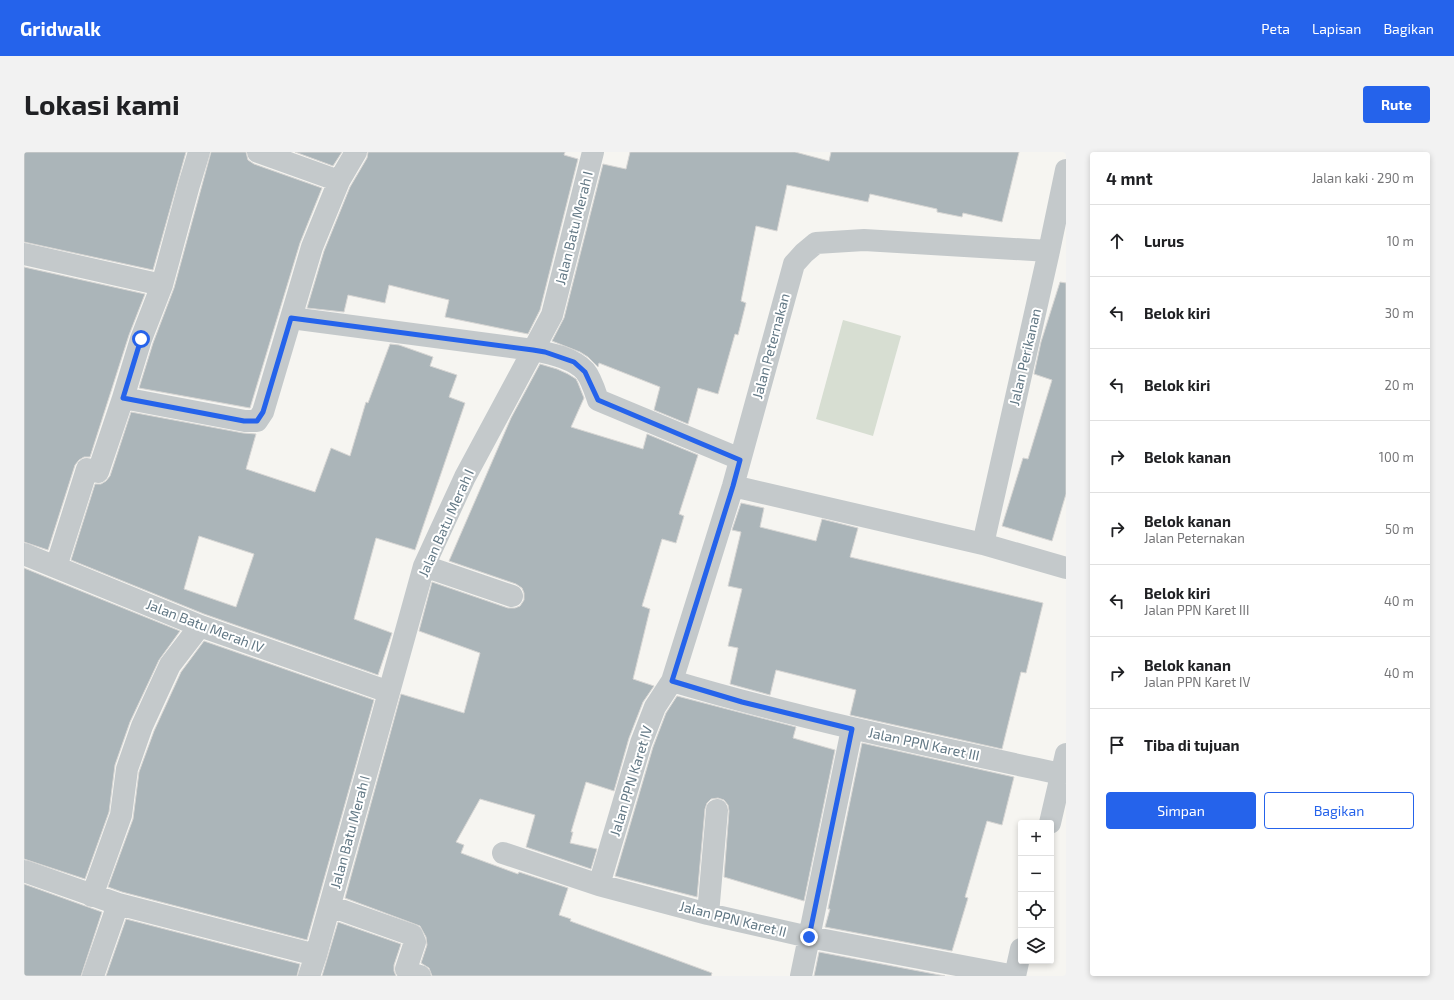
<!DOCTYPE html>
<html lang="id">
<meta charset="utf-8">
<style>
body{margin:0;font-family:"Exo 2",sans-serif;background:#f2f2f2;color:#202124}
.controls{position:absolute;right:12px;bottom:12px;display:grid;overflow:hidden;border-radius:4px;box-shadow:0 2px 6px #0003}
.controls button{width:36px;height:36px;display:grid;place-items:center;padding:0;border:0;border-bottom:1px solid #e0e0e0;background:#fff;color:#202124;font:20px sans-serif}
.stop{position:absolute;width:12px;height:12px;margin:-9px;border:3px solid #2563eb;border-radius:50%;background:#fff}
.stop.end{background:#2563eb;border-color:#fff;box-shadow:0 1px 4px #0008}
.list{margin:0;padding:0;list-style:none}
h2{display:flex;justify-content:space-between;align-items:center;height:52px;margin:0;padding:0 16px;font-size:17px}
h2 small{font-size:13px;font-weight:400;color:#757577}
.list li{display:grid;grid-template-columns:26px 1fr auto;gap:12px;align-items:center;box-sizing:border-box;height:72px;padding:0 16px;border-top:1px solid #e0e0e0}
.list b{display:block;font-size:15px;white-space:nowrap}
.list p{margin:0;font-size:13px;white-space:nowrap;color:#757577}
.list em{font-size:13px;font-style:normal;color:#757577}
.actions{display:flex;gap:8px;padding:12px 16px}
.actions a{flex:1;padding:9px 0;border:1px solid #2563eb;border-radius:4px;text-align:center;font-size:14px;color:#2563eb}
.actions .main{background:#2563eb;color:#fff}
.icon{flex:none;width:22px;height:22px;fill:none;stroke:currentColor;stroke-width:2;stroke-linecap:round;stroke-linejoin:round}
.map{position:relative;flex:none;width:1042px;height:824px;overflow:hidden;border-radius:4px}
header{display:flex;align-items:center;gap:24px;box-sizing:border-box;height:56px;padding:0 20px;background:#2563eb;color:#fff}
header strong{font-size:19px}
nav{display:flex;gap:22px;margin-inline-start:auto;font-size:14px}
.intro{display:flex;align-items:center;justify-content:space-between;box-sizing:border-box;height:96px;padding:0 24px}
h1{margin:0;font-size:28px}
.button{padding:10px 18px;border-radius:4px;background:#2563eb;color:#fff;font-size:14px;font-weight:700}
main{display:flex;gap:24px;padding:0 24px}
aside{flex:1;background:#fff;border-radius:4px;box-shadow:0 2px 6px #0003}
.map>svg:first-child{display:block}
</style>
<header>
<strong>Gridwalk</strong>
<nav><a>Peta</a><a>Lapisan</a><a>Bagikan</a></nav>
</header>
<div class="intro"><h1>Lokasi kami</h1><a class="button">Rute</a></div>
<main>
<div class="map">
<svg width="1042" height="824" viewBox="0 0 1042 824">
<rect width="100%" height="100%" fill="#f6f5f1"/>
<path fill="#d7ded2" d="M 819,168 L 877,184 L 849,284 L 792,267 Z"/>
<path fill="#abb5b9" stroke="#d7d6d4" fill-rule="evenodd" d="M 0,0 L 162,0 L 129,118 L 0,90 Z
M 187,0 L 222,0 L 224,8 L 230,12 L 298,36 L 276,91 L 226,256 L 115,236 L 129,191 L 150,136 Z
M 271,0 L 318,0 L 309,14 Z
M 344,0 L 541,0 L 540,3 L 554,7 L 516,158 L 504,182 L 421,165 L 425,148 L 365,133 L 361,151 L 324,143 L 320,160 L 283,156 L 300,99 L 326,35 L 343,6 Z
M 606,0 L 771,0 L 805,9 L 807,0 L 995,0 L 978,70 L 939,61 L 938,65 L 913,60 L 913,57 L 846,42 L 844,50 L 763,33 L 753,79 L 732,74 L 717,149 L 722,151 L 714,183 L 711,182 L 694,242 L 674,236 L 664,272 L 630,258 L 636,235 L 575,211 L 574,215 L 564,205 L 556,200 L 528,189 L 540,166 L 579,12 L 602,17 Z
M 0,115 L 121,142 L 105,183 L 66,305 L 60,305 L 55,308 L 51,313 L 24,398 L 0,390 Z
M 1036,130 L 1042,131 L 1042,342 L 1028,389 L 978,374 L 999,306 L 1004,307 L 1028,228 L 1010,222 L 1017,190 Z
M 366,192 L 375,193 L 409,205 L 406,214 L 433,223 L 425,245 L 441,251 L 391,398 L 352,386 L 330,467 L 368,481 L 354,523 L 180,462 L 47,408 L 71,332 L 77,332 L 82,329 L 86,324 L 107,260 L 219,281 L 232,282 L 222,317 L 291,340 L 307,296 L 326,304 L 342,250 L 344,251 ZM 175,384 L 230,402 L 212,455 L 160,437 Z
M 516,212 L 533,217 L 544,222 L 552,227 L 554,231 L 560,246 L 547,275 L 619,297 L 623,282 L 674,303 L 655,362 L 660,364 L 652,391 L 638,387 L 618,454 L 626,457 L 609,527 L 630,534 L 619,550 L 605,586 L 590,639 L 562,630 L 547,680 L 549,680 L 546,691 L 573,697 L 567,717 L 502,695 L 511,663 L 456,647 L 432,690 L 440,693 L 437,701 L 494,722 L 495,720 L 544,736 L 535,763 L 547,767 L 546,769 L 688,821 L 687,824 L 408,824 L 405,816 L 397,811 L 403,793 L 402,785 L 396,774 L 321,746 L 377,542 L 440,561 L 456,501 L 395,479 L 408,430 L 484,456 L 491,456 L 496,454 L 500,448 L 500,441 L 498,436 L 492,432 L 425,409 L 487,266 Z
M 717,351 L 740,356 L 736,375 L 792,389 L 798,367 L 834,376 L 826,405 L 1019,451 L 1002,521 L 997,520 L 978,597 L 826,563 L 832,538 L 752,518 L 746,543 L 706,532 L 714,496 L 704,494 L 718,437 L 704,434 L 717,380 L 708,378 Z
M 0,416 L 156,479 L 135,508 L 106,570 L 91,613 L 85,660 L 61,727 L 0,707 Z
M 180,489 L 350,548 L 283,788 L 98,740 L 84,735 L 109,667 L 115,620 L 130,579 L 157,520 Z
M 653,544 L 772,575 L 769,586 L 811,598 L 780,749 L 700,725 L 705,659 L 704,653 L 700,648 L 694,646 L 687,647 L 683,651 L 681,657 L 673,745 L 591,724 L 629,595 L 642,561 Z
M 838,591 L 990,625 L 978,673 L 963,669 L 941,745 L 944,746 L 928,799 L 801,775 L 806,757 L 804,757 Z
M 0,732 L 78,760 L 57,824 L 0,824 Z
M 102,767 L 276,812 L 273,824 L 82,824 Z
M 314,770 L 377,792 L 370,813 L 370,819 L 372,824 L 298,824 Z
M 795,800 L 921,824 L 790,824 Z"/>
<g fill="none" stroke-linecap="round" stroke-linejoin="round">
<path stroke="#c4c9cb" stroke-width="22" d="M 234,0 L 315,29
M 1042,18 L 1025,99 L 959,392 L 1042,416
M 0,102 L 138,133
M 267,166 L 509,198 C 526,201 549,206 561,219 C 567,226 571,239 574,248 L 716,307
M 99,246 L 117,187 L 138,133 L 165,33 L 175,0
M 709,334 L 959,392
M 0,402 L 176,474 L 365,540
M 400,414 L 488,444
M 32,415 L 63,317 L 74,320 L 99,246 L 221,269 L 233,269 L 239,260 L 288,95 L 315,29 L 332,0
M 648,529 C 776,567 906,594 1037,622
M 1026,671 L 1042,602
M 479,701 L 575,733 L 684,762 L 785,785 L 991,824
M 0,719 L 94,752 L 292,803
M 575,733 L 617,591 L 631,555 L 648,529 L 709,334 L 770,112 L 780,101 L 792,91 L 840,88 L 1025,99
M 68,744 L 97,663 L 103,617 L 118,574 L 146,513 L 176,474
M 306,754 L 388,783 L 391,790 L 382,817 L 386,821 L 396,824
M 684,762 L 693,658
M 69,824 L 94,752
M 285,824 L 292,803 L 400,414 L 441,325 L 528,163 L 569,0
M 777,824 L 828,577
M 991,824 L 997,797"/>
</g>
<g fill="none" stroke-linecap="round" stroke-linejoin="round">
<path stroke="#2563eb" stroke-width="5" d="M 117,187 L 99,246 L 220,269 L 233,269 L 239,260 L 267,166 L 509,198 L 521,200 L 550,210 L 561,220 L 574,248 L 716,308 L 709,334 L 648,529 L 718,550 L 828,577 L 785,785"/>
</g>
<g text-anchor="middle" stroke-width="4" stroke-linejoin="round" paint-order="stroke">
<g font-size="14" fill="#627885" stroke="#fff">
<text transform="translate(550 76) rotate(-76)" y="5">Jalan Batu Merah I</text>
<text transform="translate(747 194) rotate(-75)" y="5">Jalan Peternakan</text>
<text transform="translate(1001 205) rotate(-77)" y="5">Jalan Perikanan</text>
<text transform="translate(422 371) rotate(-66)" y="5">Jalan Batu Merah I</text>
<text transform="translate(181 474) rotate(21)" y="5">Jalan Batu Merah IV</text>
<text transform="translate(900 592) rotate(12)" y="5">Jalan PPN Karet III</text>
<text transform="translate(607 629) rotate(-73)" y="5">Jalan PPN Karet IV</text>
<text transform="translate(326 680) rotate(-75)" y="5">Jalan Batu Merah I</text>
<text transform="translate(709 767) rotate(14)" y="5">Jalan PPN Karet II</text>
</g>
</g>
</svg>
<div class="controls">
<button>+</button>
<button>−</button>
<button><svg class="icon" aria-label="locate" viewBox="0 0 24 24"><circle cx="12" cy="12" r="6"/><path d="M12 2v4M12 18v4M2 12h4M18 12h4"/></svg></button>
<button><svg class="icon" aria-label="layers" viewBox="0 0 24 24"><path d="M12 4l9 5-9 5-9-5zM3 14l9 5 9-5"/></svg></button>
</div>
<div class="stop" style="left:117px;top:187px"></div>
<div class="stop end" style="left:785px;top:785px"></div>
</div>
<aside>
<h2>4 mnt<small>Jalan kaki · 290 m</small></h2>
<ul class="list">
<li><svg class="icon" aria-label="ahead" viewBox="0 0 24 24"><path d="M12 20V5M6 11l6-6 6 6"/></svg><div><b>Lurus</b></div><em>10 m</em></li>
<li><svg class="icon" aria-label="left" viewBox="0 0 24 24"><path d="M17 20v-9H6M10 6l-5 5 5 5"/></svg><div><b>Belok kiri</b></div><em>30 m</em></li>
<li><svg class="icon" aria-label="left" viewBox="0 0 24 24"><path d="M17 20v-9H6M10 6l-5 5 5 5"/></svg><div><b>Belok kiri</b></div><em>20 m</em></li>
<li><svg class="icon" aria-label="right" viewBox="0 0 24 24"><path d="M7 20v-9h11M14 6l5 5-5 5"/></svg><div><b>Belok kanan</b></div><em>100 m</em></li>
<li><svg class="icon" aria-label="right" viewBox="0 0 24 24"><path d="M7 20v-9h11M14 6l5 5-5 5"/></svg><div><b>Belok kanan</b><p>Jalan Peternakan</p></div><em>50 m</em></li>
<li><svg class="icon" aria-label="left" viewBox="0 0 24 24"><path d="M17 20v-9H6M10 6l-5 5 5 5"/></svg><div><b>Belok kiri</b><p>Jalan PPN Karet III</p></div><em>40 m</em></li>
<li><svg class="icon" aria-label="right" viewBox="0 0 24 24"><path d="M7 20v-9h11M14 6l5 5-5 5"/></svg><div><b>Belok kanan</b><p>Jalan PPN Karet IV</p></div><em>40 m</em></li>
<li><svg class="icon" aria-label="arrive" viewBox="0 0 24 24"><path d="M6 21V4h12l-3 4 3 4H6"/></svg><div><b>Tiba di tujuan</b></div></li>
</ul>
<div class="actions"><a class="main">Simpan</a><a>Bagikan</a></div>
</aside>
</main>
